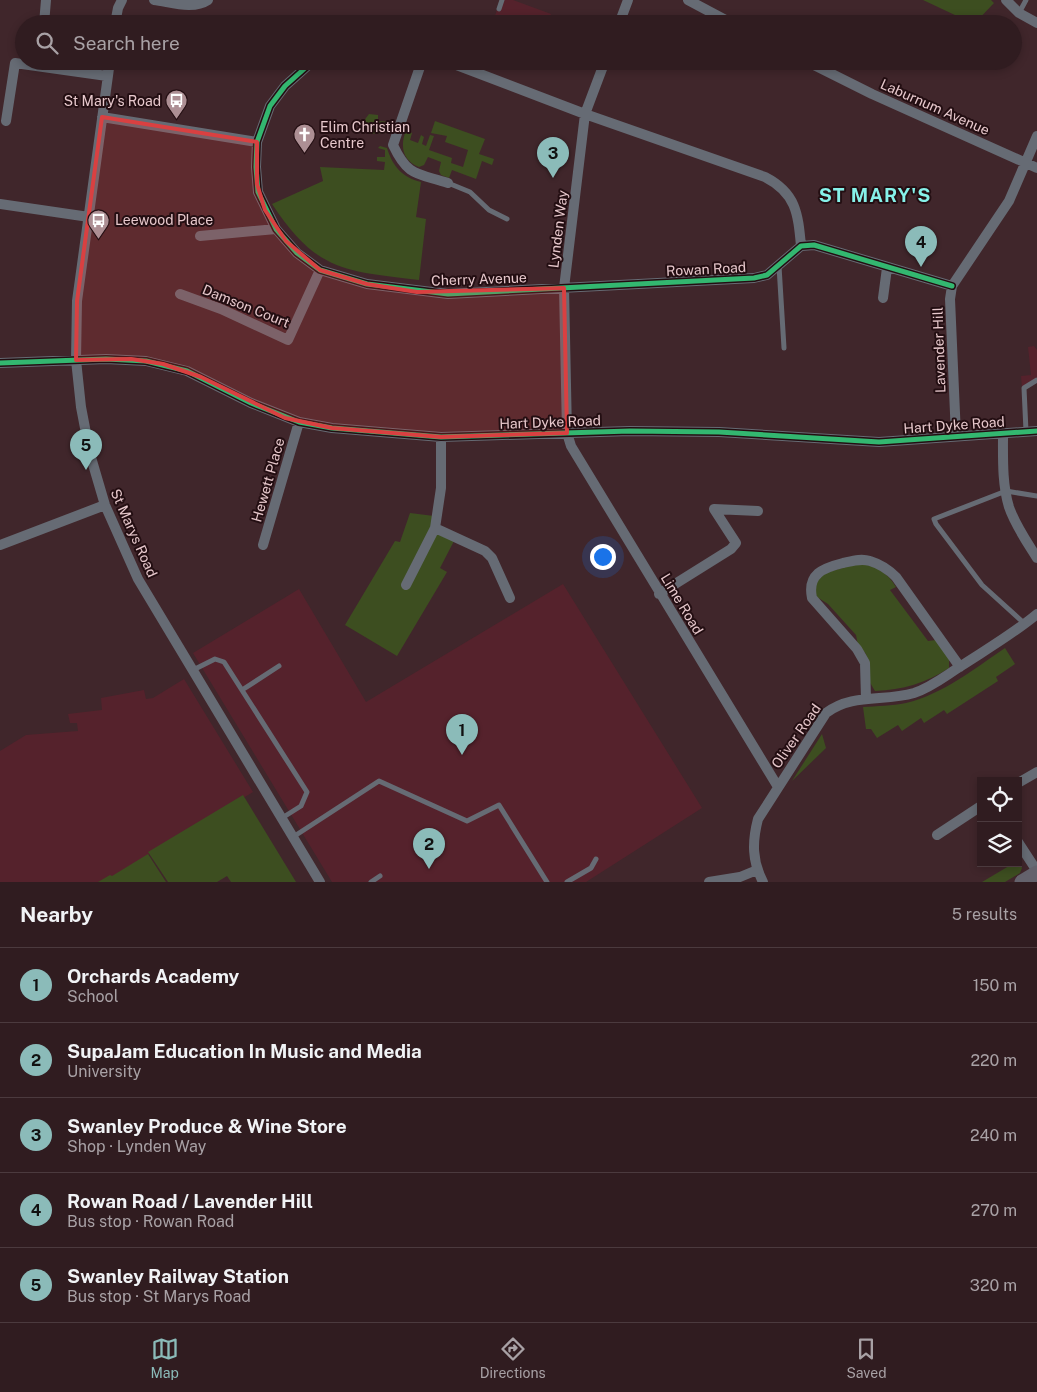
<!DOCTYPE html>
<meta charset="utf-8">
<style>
body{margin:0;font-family:"Public Sans",sans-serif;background:#382529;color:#f1f3f6}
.controls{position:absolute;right:15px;bottom:15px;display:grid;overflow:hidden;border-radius:0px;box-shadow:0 2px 8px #0003}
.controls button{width:45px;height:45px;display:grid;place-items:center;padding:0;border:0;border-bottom:1px solid #4b3a3e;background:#301c20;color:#f1f3f6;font:25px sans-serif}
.you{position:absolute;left:602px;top:556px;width:18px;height:18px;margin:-12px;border:4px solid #fff;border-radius:50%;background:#1a73e8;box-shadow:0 0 0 8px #1a73e833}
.badge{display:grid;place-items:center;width:32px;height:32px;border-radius:50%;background:#8bbbb9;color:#111;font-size:16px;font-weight:700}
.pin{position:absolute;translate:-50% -41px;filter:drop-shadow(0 1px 2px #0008)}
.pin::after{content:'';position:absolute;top:26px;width:18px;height:15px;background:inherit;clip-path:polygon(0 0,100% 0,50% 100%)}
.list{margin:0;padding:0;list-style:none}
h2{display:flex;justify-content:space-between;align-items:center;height:65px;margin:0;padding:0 20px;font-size:21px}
h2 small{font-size:16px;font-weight:400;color:#a8a1a5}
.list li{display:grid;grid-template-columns:32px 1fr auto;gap:15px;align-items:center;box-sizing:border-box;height:75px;padding:0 20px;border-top:1px solid #4b3a3e}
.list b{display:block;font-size:19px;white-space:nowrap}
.list p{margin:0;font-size:16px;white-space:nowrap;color:#a8a1a5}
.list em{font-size:16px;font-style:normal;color:#a8a1a5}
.icon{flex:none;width:28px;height:28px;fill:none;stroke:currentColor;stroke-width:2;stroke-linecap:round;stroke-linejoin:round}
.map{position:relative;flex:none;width:1037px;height:882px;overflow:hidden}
.search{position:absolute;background:#301c20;box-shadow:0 2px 8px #0003;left:15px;right:15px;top:15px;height:55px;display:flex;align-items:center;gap:12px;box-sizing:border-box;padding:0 18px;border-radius:28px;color:#a8a1a5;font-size:19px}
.sheet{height:440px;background:#301c20}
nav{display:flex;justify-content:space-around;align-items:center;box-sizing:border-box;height:70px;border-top:1px solid #4b3a3e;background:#301c20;font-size:14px;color:#a8a1a5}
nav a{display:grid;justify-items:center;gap:2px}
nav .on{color:#8bbbb9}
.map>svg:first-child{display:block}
</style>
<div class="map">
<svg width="1037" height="882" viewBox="0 0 1037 882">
<rect width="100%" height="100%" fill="#40262b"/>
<path fill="#55222c" d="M 500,0 L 513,0 L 551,14 L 547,24 L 516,24 L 495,16 Z
M 1034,346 L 1037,350 L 1037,382 L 1022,388 L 1021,376 L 1031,375 L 1028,347 Z
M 563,584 L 702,808 L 586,882 L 332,882 L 193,653 L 299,589 L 366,702 Z
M 184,679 L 253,792 L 103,882 L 0,882 L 0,751 L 26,735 L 78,731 L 77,723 L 70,723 L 68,714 L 102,710 L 101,698 L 144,690 L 146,699 L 153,698 Z"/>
<path fill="#3d4e20" d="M 923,0 L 991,0 L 994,3 L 974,24 Z
M 369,114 L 378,115 L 378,121 L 392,122 L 387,133 L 369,134 L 363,122 Z
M 435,121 L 485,139 L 479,154 L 494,159 L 492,165 L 482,161 L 476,179 L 452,170 L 449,178 L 441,175 L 439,171 L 441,162 L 428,157 L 424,165 L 419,167 C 402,160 400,146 406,130 L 412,133 L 410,140 L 418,143 L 421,135 L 424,137 L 422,144 L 426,146 L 430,135 L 434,136 L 429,150 L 452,158 L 451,163 L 463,167 L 468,150 L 445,142 L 447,136 L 431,133 Z
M 380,146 L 387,148 C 393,167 402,177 421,182 L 416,217 L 426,219 L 419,280 C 344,271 316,271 272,204 L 323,181 L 320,167 L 384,170 L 385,162 L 377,161 L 377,157 L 385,157 L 385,150 L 378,148 Z
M 410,513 L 434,516 L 430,531 L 454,541 L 440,568 L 447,572 L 397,656 L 345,625 L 395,541 L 400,542 Z
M 857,564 C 874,564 887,572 896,587 L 890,590 L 928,641 L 936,640 L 949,659 L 949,668 C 926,683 903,690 875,691 L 869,681 L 866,654 L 858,645 L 856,635 L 828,604 L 817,597 L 815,593 L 816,581 L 821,574 Z
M 1005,648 L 1015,664 L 996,677 L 998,681 L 947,714 L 944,710 L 924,723 L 921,718 L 902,731 L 898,725 L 877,738 L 871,729 L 866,729 L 863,707 C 877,706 892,706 906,703 C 943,694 974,669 1005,648 Z
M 822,734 L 826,748 L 792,781 Z
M 243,795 L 296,882 L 231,882 L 227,876 L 217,882 L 168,882 L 148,852 Z
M 148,854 L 166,882 L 98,882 L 110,875 L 112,876 Z
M 1019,861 L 1022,868 L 1020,873 L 1005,882 L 982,882 L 1014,863 L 1018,863 Z"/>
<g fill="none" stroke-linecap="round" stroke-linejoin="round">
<path stroke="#666b74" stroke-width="5" d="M 499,9 L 502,0
M 1019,13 L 1026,0
M 448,183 L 470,192 L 489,210 L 507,219
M 779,266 L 784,348
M 1026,431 L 1024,388 L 1037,380
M 1025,624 L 982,585 L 936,524 L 934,519 L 1006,491 L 1037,496
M 193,670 L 215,659 L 224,662 L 307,792 L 301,806 L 282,818
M 242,690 L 279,666
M 293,837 L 379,781 L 467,821 L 499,805 L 547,882
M 371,882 L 380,876
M 567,882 L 591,868 L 596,859"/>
<path stroke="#666b74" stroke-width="10" d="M 154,0 C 171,2 193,10 208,0
M 688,0 L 733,24
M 1006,0 L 1019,13 L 1037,23
M 44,24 L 46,0
M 115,24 L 118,8 L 122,0
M 619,24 L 628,0
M 110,61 L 77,301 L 76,360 L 81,407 L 90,454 L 105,505 L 138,579 L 320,882
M 313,61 L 285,86 L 270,106 L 257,142 L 256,167 L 258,192 L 276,229 L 297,253 L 320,270 L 367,284 L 448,294 L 754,278 L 767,275 L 801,246 L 814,245 L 952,286
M 422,61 L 393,145 C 408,177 417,173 448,183
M 446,61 L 585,114 L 765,177 C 796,193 798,213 801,246
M 605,61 L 585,114 L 564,288 L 567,433 L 571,446 L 778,787
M 806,61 L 872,94 L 1037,168
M 102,117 L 257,142
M 6,121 L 15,63 L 107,76
M 0,204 L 89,217
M 200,236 L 276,229
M 180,294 L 221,309 L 288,340 L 320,270
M 883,298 L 887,268
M 0,363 L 106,359 L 146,361 L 187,371 L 251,403 L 299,422 L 332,428 L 441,437 L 630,431 L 719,432 L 879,442 L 1037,431
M 1003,434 C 1003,458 1002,484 1009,507 C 1015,525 1027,542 1037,558
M 956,436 L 950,299 L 952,286 L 1009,201 L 1037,136
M 441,437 L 441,488 L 435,528 L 485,551 L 492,558 L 510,598
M 0,545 L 105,505
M 263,545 L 299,422
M 406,585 L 435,528
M 659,594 L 731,549 L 736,543 L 714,509 L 758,511
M 866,699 L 865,663 L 857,649 L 812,598 C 807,574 823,568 843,563 C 852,561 861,558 870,561 C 880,564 889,570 896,577 L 960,667
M 1018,783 L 1037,772
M 937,835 L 981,806
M 1018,842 L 1037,871
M 709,882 L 740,877 L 757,870
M 763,882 C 752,861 752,842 758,819 L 826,713 C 852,693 884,702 914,693 C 932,687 945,676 961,666 C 987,649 1013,634 1037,614"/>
<path stroke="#64626c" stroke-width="15" d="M 1022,882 L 1037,873"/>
<defs>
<path id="cycleway" d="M 313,61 L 285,86 L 270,106 L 257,142 L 256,167 L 258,192 L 276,229 L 297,253 L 320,270 L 367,284 L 448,294 L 754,278 L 767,275 L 801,246 L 814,245 L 952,286
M 0,363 L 106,359 L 146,361 L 187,371 L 251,403 L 299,422 L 332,428 L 441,437 L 630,431 L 719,432 L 879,442 L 1037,431"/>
</defs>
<use href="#cycleway" stroke="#230e12" stroke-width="8"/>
<use href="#cycleway" stroke="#33b770" stroke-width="5"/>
</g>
<path fill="#d94041" fill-opacity="0.2" stroke="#d94041" stroke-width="4" stroke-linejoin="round" d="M 102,117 L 257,142 L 257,184 L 265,210 L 286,241 L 320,270 L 367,284 L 417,292 L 564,288 L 567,433 L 441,437 L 332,428 L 285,418 L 201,377 L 163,364 L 131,359 L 76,360 L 77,301 Z"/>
<defs>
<symbol id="bus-pin" viewBox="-11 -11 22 30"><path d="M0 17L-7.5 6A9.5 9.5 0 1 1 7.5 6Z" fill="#ad8f94" stroke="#230e12"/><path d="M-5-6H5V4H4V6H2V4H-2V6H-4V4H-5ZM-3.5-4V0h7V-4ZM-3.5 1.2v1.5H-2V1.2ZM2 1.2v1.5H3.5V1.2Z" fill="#fff"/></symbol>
<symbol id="church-pin" viewBox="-11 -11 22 30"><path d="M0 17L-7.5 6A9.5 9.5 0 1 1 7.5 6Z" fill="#ad8f94" stroke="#230e12"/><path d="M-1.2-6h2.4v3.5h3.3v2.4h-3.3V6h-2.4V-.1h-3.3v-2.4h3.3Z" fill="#fff"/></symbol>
</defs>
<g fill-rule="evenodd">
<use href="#bus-pin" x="164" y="88" width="25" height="34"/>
<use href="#church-pin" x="292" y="122" width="25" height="34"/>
<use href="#bus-pin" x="86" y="208" width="25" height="34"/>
</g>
<g text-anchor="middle" stroke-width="4" stroke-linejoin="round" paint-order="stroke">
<g font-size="14" fill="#e7c8cc" stroke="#230e12" text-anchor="start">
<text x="161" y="106" text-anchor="end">St Mary's Road</text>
<text x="320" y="132">Elim Christian<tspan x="320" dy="16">Centre</tspan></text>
<text x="115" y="225">Leewood Place</text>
</g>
<g font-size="14" fill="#e7c8cc" stroke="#230e12">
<text transform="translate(935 107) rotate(24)" y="5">Laburnum Avenue</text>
<text transform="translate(558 229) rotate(-83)" y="5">Lynden Way</text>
<text transform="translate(706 269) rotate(-3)" y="5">Rowan Road</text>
<text transform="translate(479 279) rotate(-2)" y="5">Cherry Avenue</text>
<text transform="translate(246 306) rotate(22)" y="5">Damson Court</text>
<text transform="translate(939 350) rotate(-92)" y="5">Lavender Hill</text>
<text transform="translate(550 422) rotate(-2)" y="5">Hart Dyke Road</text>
<text transform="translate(954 425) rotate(-4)" y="5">Hart Dyke Road</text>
<text transform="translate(268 480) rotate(-74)" y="5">Hewett Place</text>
<text transform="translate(134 533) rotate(66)" y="5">St Marys Road</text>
<text transform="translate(682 604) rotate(59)" y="5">Lime Road</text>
<text transform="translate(796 736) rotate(-55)" y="5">Oliver Road</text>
</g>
<g font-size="19" font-weight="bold" letter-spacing="1" fill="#86f1e9" stroke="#230e12">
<text x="875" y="202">ST MARY'S</text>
</g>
</g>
</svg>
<div class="controls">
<button><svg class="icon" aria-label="locate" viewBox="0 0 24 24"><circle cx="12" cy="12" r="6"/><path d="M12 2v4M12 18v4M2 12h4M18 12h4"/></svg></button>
<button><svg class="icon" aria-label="layers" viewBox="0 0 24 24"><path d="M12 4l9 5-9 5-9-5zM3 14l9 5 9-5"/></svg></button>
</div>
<div class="you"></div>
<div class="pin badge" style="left:462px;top:755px">1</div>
<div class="pin badge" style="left:429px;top:869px">2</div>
<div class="pin badge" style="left:553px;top:178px">3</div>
<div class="pin badge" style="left:921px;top:267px">4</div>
<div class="pin badge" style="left:86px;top:470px">5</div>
<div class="search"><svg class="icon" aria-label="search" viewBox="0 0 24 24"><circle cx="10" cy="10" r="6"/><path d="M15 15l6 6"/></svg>Search here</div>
</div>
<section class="sheet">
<h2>Nearby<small>5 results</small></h2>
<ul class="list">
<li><span class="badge">1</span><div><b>Orchards Academy</b><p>School</p></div><em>150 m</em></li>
<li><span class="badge">2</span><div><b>SupaJam Education In Music and Media</b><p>University</p></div><em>220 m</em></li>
<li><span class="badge">3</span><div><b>Swanley Produce &amp; Wine Store</b><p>Shop · Lynden Way</p></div><em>240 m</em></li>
<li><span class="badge">4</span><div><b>Rowan Road / Lavender Hill</b><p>Bus stop · Rowan Road</p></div><em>270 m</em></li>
<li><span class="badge">5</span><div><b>Swanley Railway Station</b><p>Bus stop · St Marys Road</p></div><em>320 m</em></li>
</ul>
</section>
<nav>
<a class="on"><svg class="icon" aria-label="map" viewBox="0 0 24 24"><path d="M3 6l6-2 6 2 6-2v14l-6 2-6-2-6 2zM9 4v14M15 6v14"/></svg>Map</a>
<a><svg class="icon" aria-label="directions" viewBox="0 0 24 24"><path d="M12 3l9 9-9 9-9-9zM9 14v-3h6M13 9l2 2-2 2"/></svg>Directions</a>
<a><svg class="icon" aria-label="saved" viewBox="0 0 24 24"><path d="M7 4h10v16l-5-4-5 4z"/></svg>Saved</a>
</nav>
